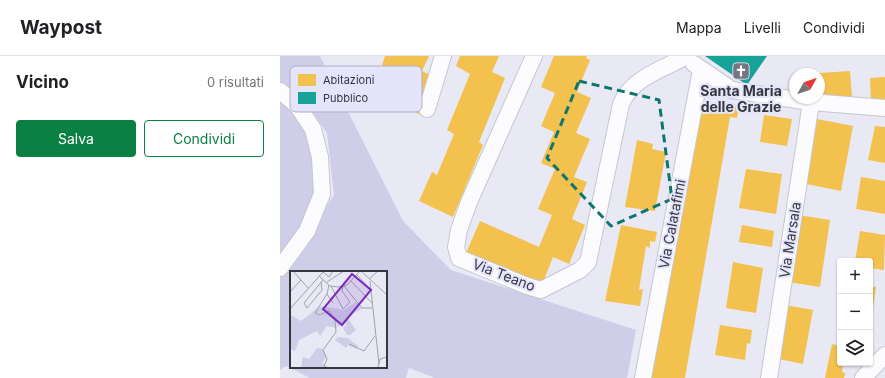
<!DOCTYPE html>
<html lang="it">
<meta charset="utf-8">
<style>
body{margin:0;font-family:Inter,sans-serif;background:#f6f6f6;color:#202124}
.controls{position:absolute;right:12px;bottom:12px;display:grid;overflow:hidden;border-radius:4px;box-shadow:0 1px 3px #0004}
.controls button{width:36px;height:36px;display:grid;place-items:center;padding:0;border:0;border-bottom:1px solid #e0e0e0;background:#fff;color:#202124;font:20px sans-serif}
.compass{position:absolute;left:509px;top:12px;width:36px;height:36px;border-radius:50%;background:#fff;box-shadow:0 1px 3px #0004;rotate:50deg}
.list{margin:0;padding:0;list-style:none}
h2{display:flex;justify-content:space-between;align-items:center;height:52px;margin:0;padding:0 16px;font-size:17px}
h2 small{font-size:13px;font-weight:400;color:#757577}
.actions{display:flex;gap:8px;padding:12px 16px}
.actions a{flex:1;padding:9px 0;border:1px solid #0b8043;border-radius:4px;text-align:center;font-size:14px;color:#0b8043}
.actions .main{background:#0b8043;color:#fff}
.icon{flex:none;width:22px;height:22px;fill:none;stroke:currentColor;stroke-width:2;stroke-linecap:round;stroke-linejoin:round}
.map{position:relative;flex:none;width:605px;height:322px;overflow:hidden}
header{display:flex;align-items:center;gap:24px;box-sizing:border-box;height:56px;padding:0 20px;background:#fff;border-bottom:1px solid #e0e0e0}
header strong{font-size:19px}
nav{display:flex;gap:22px;margin-inline-start:auto;font-size:14px}
main{display:flex}
aside{flex:1;background:#fff}
.map>svg:first-child{display:block}
</style>
<header>
<strong>Waypost</strong>
<nav><a>Mappa</a><a>Livelli</a><a>Condividi</a></nav>
</header>
<main>
<aside>
<h2>Vicino<small>0 risultati</small></h2>
<ul class="list">
</ul>
<div class="actions"><a class="main">Salva</a><a>Condividi</a></div>
</aside>
<div class="map">
<svg width="605" height="322" viewBox="0 0 605 322">
<rect width="100%" height="100%" fill="#e9e9f6"/>
<path fill="#cecee9" fill-rule="evenodd" d="M 0,0 L 40,0 L 123,165 L 171,214 L 356,274 L 347,322 L 155,322 L 129,312 L 126,322 L 30,322 L 6,310 L 0,314 L 0,220 L 54,139 L 47,77 L 17,34 L 0,31 ZM 11,216 L 106,216 L 106,311 L 11,311 Z
M 0,41 L 33,73 L 42,138 L 0,211 Z"/>
<path fill="#f2c14e" d="M 105,0 L 149,0 L 142,15 L 152,20 L 139,58 L 126,52 L 116,40 L 120,30 L 99,19 Z
M 180,0 L 219,0 L 212,16 L 225,22 L 199,86 L 203,89 L 173,161 L 139,145 L 152,116 L 157,119 L 174,78 L 167,74 L 190,18 L 176,10 Z
M 274,0 L 307,0 L 306,2 L 310,4 L 297,36 L 311,42 L 296,77 L 310,83 L 294,121 L 307,126 L 292,163 L 305,169 L 289,208 L 273,201 L 262,229 L 186,197 L 200,165 L 259,191 L 272,159 L 258,153 L 275,113 L 261,107 L 274,76 L 261,70 L 275,37 L 261,31 Z
M 570,15 L 572,41 L 552,42 L 552,39 L 540,40 L 539,17 Z
M 605,21 L 605,45 L 591,46 L 590,22 Z
M 434,46 L 459,50 L 457,62 L 450,61 L 405,322 L 371,322 L 418,51 L 432,54 Z
M 484,59 L 512,63 L 507,90 L 480,86 Z
M 537,63 L 573,70 L 561,135 L 526,128 Z
M 595,70 L 605,71 L 605,107 L 588,104 Z
M 357,84 L 373,88 L 372,93 L 386,96 L 375,155 L 345,151 Z
M 466,113 L 502,118 L 496,158 L 459,152 Z
M 581,121 L 605,125 L 605,158 L 576,153 Z
M 518,159 L 550,164 L 540,231 L 508,226 Z
M 341,169 L 377,176 L 375,186 L 370,185 L 370,192 L 366,190 L 359,234 L 363,233 L 360,250 L 325,245 Z
M 462,169 L 494,175 L 492,191 L 459,186 Z
M 580,175 L 605,179 L 604,214 L 590,212 L 590,205 L 575,205 Z
M 453,206 L 483,212 L 476,257 L 446,252 Z
M 590,230 L 596,231 L 591,267 L 590,267 Z
M 505,249 L 533,254 L 523,308 L 494,302 Z
M 440,269 L 472,274 L 470,288 L 467,287 L 465,304 L 435,299 Z
M 552,288 L 560,290 L 560,307 L 563,307 L 562,316 L 565,317 L 564,322 L 545,322 Z"/>
<path fill="#17a398" d="M 425,0 L 487,0 L 467,29 Z"/>
<g fill="none" stroke-linecap="round" stroke-linejoin="round">
<defs>
<path id="minor" d="M 254,0 L 189,146 L 179,174 L 176,191 L 179,202 L 247,230 L 261,234 L 300,214 L 308,206 L 341,48 C 352,22 381,14 405,1
M 414,8 L 452,34 L 531,46 L 605,52
M 0,35 L 17,49 L 33,73 L 40,101 L 42,138 L 27,175 L 0,212
M 147,53 L 163,0
M 363,322 L 421,14
M 489,322 L 531,46
M 583,322 L 605,299"/>
</defs>
<use href="#minor" stroke="#c6c6d0" stroke-width="18"/>
<use href="#minor" stroke="#fcfcfe" stroke-width="16"/>
</g>
<path fill="none" stroke="#0f766e" stroke-width="3" stroke-dasharray="8 5" stroke-linejoin="round" d="M 299,25 L 379,44 L 392,143 L 331,170 L 267,102 Z"/>
<defs>
<symbol id="church-square" viewBox="-11 -11 22 22"><rect x="-9" y="-9" width="18" height="18" rx="4" fill="#757580" stroke="#e4e4fb"/><path d="M-1.2-6h2.4v3.5h3.3v2.4h-3.3V6h-2.4V-.1h-3.3v-2.4h3.3Z" fill="#fff"/></symbol>
</defs>
<g fill-rule="evenodd">
<use href="#church-square" x="451" y="5" width="20" height="20"/>
</g>
<g text-anchor="middle" stroke-width="4" stroke-linejoin="round" paint-order="stroke">
<g font-size="14" font-weight="bold" fill="#373740" stroke="#e4e4fb">
<text x="461" y="40">Santa Maria<tspan x="461" dy="16">delle Grazie</tspan></text>
</g>
<g font-size="14" fill="#373740" stroke="#e4e4fb">
<text transform="translate(392 168) rotate(-79)" y="5">Via Calatafimi</text>
<text transform="translate(510 184) rotate(-81)" y="5">Via Marsala</text>
<text transform="translate(224 219) rotate(21)" y="5">Via Teano</text>
</g>
</g>
<g transform="translate(10 215)">
<rect width="97" height="97" fill="#e9e9f6"/>
<path d="M 66,31 L 72,38 L 57,46 L 66,59 L 60,64 L 57,64 L 53,57 L 56,54 L 55,51 L 48,56 L 46,50 L 47,57 L 37,55 L 30,65 L 27,60 L 9,69 L 5,80 L 0,78 L 1,44 L 11,50 L 30,35 L 54,39 ZM 48,66 L 58,67 L 68,75 L 67,78 L 58,74 L 56,77 L 45,69 ZM 27,77 L 33,78 L 36,87 L 32,92 L 38,97 L 11,97 L 13,86 L 19,88 Z" fill="#cecee9"/>
<path fill="none" stroke="#a2a2ad" stroke-width="1" d="M 3,0 L 18,17M 71,0 L 97,24M 33,1 L 39,6 L 43,0M 67,4 L 79,17M 29,5 L 40,15 L 48,16 L 57,14 L 70,0M 79,8 L 88,0M 61,10 L 82,32M 80,10 L 89,93M 31,11 L 32,19 L 17,37 L 14,32 L 33,9M 37,11 L 54,0M 39,14 L 37,23 L 43,32M 41,15 L 53,38 L 60,31 L 52,20 L 53,15M 54,15 L 72,37 L 82,37M 0,21 L 11,9M 37,23 L 25,42 L 29,44 L 39,40 L 45,48 L 46,61 L 33,79 L 37,88 L 34,95 L 38,97M 0,38 L 34,0M 59,73 L 74,80 L 85,65M 88,97 L 90,88 L 97,86"/>
<path fill="#7b2cbf" fill-opacity="0.15" stroke="#7b2cbf" stroke-width="2" d="M 62,3 L 81,19 L 52,54 L 33,38 Z"/>
<rect width="97" height="97" fill="none" stroke="#373740" stroke-width="2"/>
</g>
<rect x="10" y="10" width="132" height="46" rx="6" fill="#e4e4fb" stroke="#b0b0c3" stroke-width="1"/>
<rect x="18" y="18" width="18" height="12" fill="#f2c14e"/>
<rect x="18" y="36" width="18" height="12" fill="#17a398"/>
<g font-size="11" fill="#373740">
<text x="43" y="28">Abitazioni</text>
<text x="43" y="46">Pubblico</text>
</g>
</svg>
<div class="controls">
<button>+</button>
<button>−</button>
<button><svg class="icon" aria-label="layers" viewBox="0 0 24 24"><path d="M12 4l9 5-9 5-9-5zM3 14l9 5 9-5"/></svg></button>
</div>
<svg class="compass" viewBox="-18 -18 36 36"><path d="M0-13l5 13h-10z" fill="#e53935"/><path d="M0 13l5-13h-10z" fill="#757577"/></svg>
</div>
</main>
